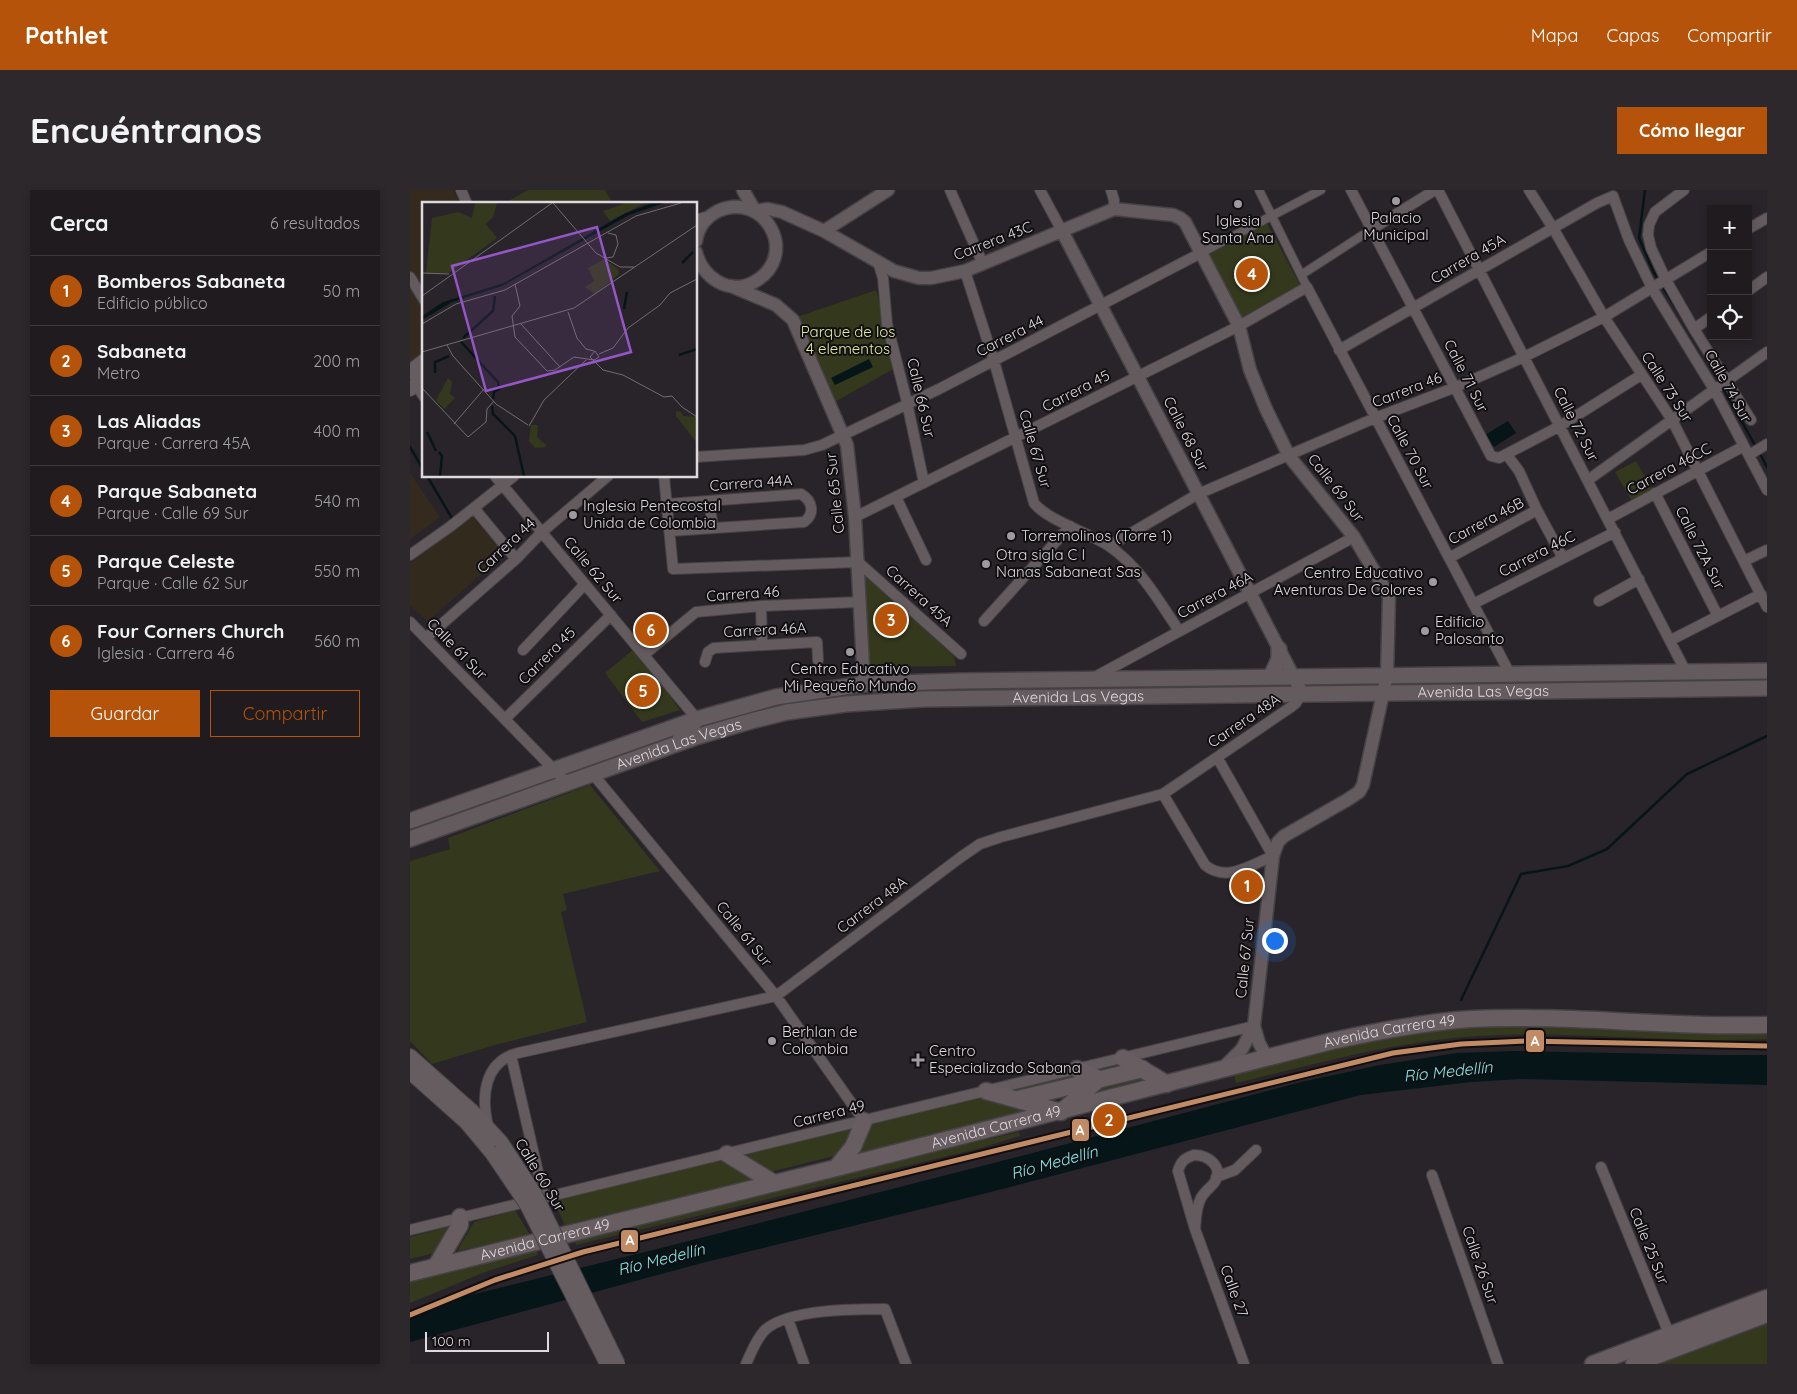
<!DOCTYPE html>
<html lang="es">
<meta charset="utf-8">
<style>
body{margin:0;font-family:Quicksand,sans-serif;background:#2c282c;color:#f1f3f6}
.controls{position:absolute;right:15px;top:15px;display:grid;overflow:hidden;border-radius:0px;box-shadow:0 2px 8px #0003}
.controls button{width:45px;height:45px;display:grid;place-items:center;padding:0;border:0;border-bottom:1px solid #3c393d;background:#1f1b1f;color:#f1f3f6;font:25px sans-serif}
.scale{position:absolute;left:15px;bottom:12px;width:124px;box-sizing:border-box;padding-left:5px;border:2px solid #ded9de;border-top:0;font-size:14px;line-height:18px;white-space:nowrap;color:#ded9de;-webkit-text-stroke:4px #110e11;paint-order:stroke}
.you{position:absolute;left:864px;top:750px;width:18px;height:18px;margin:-12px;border:4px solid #fff;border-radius:50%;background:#1a73e8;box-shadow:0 0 0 8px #1a73e833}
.badge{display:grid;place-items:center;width:32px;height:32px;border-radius:50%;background:#b45309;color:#fff;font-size:16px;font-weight:700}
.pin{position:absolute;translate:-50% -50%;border:2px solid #fff;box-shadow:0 1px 5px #0006}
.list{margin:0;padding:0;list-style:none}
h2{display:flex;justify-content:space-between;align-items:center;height:65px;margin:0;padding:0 20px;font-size:21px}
h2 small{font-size:16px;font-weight:400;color:#a1a1a4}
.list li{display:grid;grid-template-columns:32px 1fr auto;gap:15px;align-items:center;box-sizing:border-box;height:70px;padding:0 20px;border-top:1px solid #3c393d}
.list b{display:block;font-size:19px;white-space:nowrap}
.list p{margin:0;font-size:16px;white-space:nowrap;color:#a1a1a4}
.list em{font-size:16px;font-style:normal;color:#a1a1a4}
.actions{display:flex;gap:10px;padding:15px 20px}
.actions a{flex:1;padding:11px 0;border:1px solid #b45309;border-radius:0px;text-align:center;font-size:18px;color:#b45309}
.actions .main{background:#b45309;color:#fff}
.icon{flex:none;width:28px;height:28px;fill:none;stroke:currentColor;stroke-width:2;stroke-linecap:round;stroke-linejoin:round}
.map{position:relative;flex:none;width:1357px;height:1174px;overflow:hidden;border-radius:0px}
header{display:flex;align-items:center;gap:30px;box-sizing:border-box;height:70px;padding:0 25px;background:#b45309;color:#fff}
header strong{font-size:24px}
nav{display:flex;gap:28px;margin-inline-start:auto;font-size:18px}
.intro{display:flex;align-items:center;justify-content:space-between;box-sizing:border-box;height:120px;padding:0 30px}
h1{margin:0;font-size:35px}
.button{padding:12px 22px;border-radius:0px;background:#b45309;color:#fff;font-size:18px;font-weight:700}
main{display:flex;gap:30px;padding:0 30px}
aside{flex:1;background:#1f1b1f;border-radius:0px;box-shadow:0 2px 8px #0003}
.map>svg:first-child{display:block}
</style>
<header>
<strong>Pathlet</strong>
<nav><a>Mapa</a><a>Capas</a><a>Compartir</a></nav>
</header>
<div class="intro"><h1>Encuéntranos</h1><a class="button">Cómo llegar</a></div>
<main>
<aside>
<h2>Cerca<small>6 resultados</small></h2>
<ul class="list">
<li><span class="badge">1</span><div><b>Bomberos Sabaneta</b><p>Edificio público</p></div><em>50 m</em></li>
<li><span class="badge">2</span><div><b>Sabaneta</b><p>Metro</p></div><em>200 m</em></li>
<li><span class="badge">3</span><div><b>Las Aliadas</b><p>Parque · Carrera 45A</p></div><em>400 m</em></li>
<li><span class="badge">4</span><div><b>Parque Sabaneta</b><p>Parque · Calle 69 Sur</p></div><em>540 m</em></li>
<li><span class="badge">5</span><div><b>Parque Celeste</b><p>Parque · Calle 62 Sur</p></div><em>550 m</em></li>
<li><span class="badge">6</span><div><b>Four Corners Church</b><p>Iglesia · Carrera 46</p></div><em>560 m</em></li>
</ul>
<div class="actions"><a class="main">Guardar</a><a>Compartir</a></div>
</aside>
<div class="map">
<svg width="1357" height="1174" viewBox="0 0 1357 1174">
<rect width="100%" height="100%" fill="#292429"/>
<path fill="#342a1e" d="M 0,0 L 43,0 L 50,14 L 14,14 L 14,163 L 0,172 Z
M 0,283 L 30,327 L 0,349 Z"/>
<path fill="#322b1d" d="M 61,325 L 94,364 L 18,431 L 0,415 L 0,374 Z"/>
<path fill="#34381d" d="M 118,0 L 195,0 L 203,14 L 93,14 Z
M 857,33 L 891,97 L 833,129 L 798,65 Z
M 466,100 L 485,178 L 423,213 L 387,127 Z
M 1226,271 L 1242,299 L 1221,310 L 1205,282 Z
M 455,385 L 544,466 L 546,476 L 460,477 Z
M 225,458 L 270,520 L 232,532 L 195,483 Z
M 180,595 L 250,681 L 153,704 L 157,720 L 151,722 L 177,832 L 85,855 L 22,874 L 0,851 L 0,671 L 40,659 L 38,648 Z
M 1132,835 L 1357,842 L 1357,849 C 1261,854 1165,840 1068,846 C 986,851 906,874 826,893 L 824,885 C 884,869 944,851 1006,842 C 1048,837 1090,836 1132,835 Z
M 660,882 L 671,888 L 609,904 L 593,899 Z
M 724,885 L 736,889 L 683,903 L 693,893 Z
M 576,905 L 629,921 L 444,965 L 458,933 Z
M 444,938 L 436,952 L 424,966 L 356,983 L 328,966 Z
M 609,942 L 610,946 L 571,958 L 166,1055 L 164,1049 L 482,971 Z
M 311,969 L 346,989 L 156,1038 L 144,1011 Z
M 105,1020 L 120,1045 L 47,1061 L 64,1032 Z
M 41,1036 L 29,1062 L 0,1069 L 0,1047 Z
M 126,1057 L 128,1065 L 75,1082 L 0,1113 L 0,1090 Z
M 1357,1134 L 1357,1174 L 1249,1174 Z"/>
<path fill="#061618" d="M 459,169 L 463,177 L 425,195 L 421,188 Z
M 1098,231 L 1106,243 L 1084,257 L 1075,245 Z
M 1103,861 L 1308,865 L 1357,865 L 1357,895 L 1112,889 L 1061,892 L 951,905 L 577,1003 L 292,1073 L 0,1152 L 0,1120 L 251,1058 L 615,965 L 891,892 L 970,875 L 1047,863 Z"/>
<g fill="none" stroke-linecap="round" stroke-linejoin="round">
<path stroke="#061618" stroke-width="2.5" d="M 1235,0 L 1229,48 L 1243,81 L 1249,91
M 1252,96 L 1272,127
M 1298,170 L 1310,192
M 1312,196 L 1346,257
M 0,257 L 14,281
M 1349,262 L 1357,277
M 17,286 L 43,330
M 1051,810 L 1111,684 L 1158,676 L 1197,659 L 1277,584 L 1357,546"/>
<defs>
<path id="pedestrian" d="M 849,0 L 897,97
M 791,63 L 911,0
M 891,85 L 962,39"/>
<path id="minor" d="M 51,0 L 57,14
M 540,0 L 573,74
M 630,0 L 652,41
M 701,0 L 704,10 L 704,19
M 941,0 L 1081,266 L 1089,268 L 1150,236 L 1231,185
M 1028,0 L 1276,482
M 1119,0 L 1143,38 L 1194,127 L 1262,230 L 1357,417
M 1274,0 L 1245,22 L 1239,35 L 1238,45 L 1241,58 L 1256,90 L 1284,139 L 1341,230
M 962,39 L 1025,0
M 1338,39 L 1357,28
M 468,72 L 473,88 L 477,134 L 496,208 L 514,293
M 555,81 L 584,171 L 624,313 C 637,330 679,343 699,356 C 730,377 749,411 769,441
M 0,87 L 14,110
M 1338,101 L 1357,87
M 1284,139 L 1301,127
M 929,160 L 1187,13 L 1203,6 L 1219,50 L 1242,98 L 1305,201 L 1357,300
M 6,195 L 14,207
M 1097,265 L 1109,281 L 1127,320 L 1153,368
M 1339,265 L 1357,254
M 286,267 L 394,260 L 412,255 L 529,199 L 791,63
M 85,286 L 287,529 L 285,537 L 268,547
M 254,286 L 263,379 L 448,372 L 551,464
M 1178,290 L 1357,162
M 1245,303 L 1308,426
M 486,307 L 516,370
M 299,311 L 303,338
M 258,314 L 391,304 C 403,311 405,324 394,332 L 260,341
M 64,318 L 106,369
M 445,327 L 829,136 L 897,97 L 1100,484
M 1198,329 L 1334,256
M 699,356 L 788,304 L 965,228 L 1046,197 L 1114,167 L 1194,127 L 1301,62
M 0,365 L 41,336 L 104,286
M 1039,368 L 1127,320
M 1334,371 L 1357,360
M 1189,411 L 1229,389
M 1063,414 L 1205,342
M 351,416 L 352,454
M 574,431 L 660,336
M 0,432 L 156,592
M 16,448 L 106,369 L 132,342 L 198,286
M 1261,450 L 1351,404
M 113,460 L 175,394
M 234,465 L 286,422 L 351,416 L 450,412
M 295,472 L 298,462 L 304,458 L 407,452 L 408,470
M 683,488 L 944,347
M 95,529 L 201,425
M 182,583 L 366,806 L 454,931
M 753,604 L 795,675 C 816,693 841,675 863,666 L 807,567
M 101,865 L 134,1008
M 78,936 C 71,906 74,872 108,863 L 366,806 L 551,667 L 570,654 L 591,647 L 753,604 L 881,517 L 886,513 L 892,503
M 784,965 C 798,965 815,977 804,993 C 800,998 794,1002 791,1008 C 786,1017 786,1029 785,1039 L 768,981 C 771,971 775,968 784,965 Z
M 1191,977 L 1260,1146
M 1022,985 L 1088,1174
M 806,987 L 825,980 L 846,960
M 785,1039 L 834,1174
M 0,1040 L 844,836
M 378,1129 L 394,1174
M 336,1174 C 341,1163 346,1149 355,1140 C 378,1119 445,1119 475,1119 L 496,1174"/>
<path id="tertiary" d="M 333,0 L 345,21
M 345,21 L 358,19 L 372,22 L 414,41 L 484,81 L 509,88 L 521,88 L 555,81 L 704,19 L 763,25 L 770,28 L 775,32 L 829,136 L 840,180 L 856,219 L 879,266 L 944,347 L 979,406 L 977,485 L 953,595 L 949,602 L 937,610 L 874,646 L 868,652 L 863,666 L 844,836 L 832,859 L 811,880
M 414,41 L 478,0
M 652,41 L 892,503
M 286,51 C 288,38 296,27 308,21 C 355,0 391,66 344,92 C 319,106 292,87 286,62
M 321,96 L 366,115 L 383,130 L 437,255 L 445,327 L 454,494
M 844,836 L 849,853 L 857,868"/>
<path id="secondary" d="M 286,32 L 296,29
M 0,182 L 14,171
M 0,199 L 14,188
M 0,866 L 62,921 L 91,952
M 0,882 L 56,932 L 82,963"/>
<g id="primary">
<path d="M 861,486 L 869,469 L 869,459"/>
<path d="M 0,631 L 287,529 L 366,507 L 454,494 L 551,491 L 1357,481"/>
<path id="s1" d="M 0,649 L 289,546 L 341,531 L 377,522 L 436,514 L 513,509 L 1357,498"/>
</g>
<g id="trunk">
<path d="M 713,868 L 757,894"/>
<path d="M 576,901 L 651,922 L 689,889 L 667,879"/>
<path d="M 608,909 L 733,879"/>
<path d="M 317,964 L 364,993"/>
<path d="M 426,978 L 443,957 L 454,931"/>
<path d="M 26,1076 L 50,1035 L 50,1027"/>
<path id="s2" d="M 0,1083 L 426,978 L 922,851 C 968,841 1014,832 1061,829 C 1160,824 1258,838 1357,835"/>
<path d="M 1183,1174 L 1357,1108"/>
<path d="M 1224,1174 L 1357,1124"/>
</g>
</defs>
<use href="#pedestrian" stroke="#454245" stroke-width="10"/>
<use href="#minor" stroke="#454245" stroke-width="12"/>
<use href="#tertiary" stroke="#454245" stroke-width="15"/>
<use href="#secondary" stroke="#454245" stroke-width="16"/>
<use href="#primary" stroke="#454245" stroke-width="18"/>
<use href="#trunk" stroke="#454245" stroke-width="19"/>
<use href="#pedestrian" stroke="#645b5e" stroke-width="8"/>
<use href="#minor" stroke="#645b5e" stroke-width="10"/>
<use href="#tertiary" stroke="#645b5e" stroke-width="12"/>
<use href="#secondary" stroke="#665d60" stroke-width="14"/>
<use href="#primary" stroke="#645b5f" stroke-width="15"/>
<use href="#trunk" stroke="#685e62" stroke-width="16"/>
<defs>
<path id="secondary-bridge" d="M 91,952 L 125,1004 L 208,1174
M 82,963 L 117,1015 L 197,1174"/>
</defs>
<use href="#secondary-bridge" stroke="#454245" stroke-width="16" stroke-linecap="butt"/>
<use href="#secondary-bridge" stroke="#665d60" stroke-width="14"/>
<defs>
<path id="metro-1" d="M 0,1125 L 85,1090 L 173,1062 L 983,863 L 1051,854 L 1116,851 L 1357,856"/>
</defs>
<use href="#metro-1" stroke="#110e11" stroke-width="9"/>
<use href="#metro-1" stroke="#c18c65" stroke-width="5"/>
</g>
<g fill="#9f9a9f" stroke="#110e11" stroke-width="2">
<circle cx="986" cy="11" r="5"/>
<circle cx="828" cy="14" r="5"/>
<circle cx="163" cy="325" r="5"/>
<circle cx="601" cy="346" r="5"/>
<circle cx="576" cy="374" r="5"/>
<circle cx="1023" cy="392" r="5"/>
<circle cx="1015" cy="441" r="5"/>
<circle cx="440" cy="462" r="5"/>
<circle cx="362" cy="851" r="5"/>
<path d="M505.5 862.5h5v5h5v5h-5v5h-5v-5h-5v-5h5z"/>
</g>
<g text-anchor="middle" stroke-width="4" stroke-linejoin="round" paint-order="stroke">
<g font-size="15" fill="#ded9de" stroke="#110e11" text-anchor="start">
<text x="986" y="33" text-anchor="middle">Palacio<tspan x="986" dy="17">Municipal</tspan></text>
<text x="828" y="36" text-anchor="middle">Iglesia<tspan x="828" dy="17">Santa Ana</tspan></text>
<text x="173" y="321">Inglesia Pentecostal<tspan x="173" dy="17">Unida de Colombia</tspan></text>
<text x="611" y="351">Torremolinos (Torre 1)</text>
<text x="586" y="370">Otra sigla C I<tspan x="586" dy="17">Nanas Sabaneat Sas</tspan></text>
<text x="1013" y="388" text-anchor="end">Centro Educativo<tspan x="1013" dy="17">Aventuras De Colores</tspan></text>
<text x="1025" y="437">Edificio<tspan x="1025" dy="17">Palosanto</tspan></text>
<text x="440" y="484" text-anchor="middle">Centro Educativo<tspan x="440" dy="17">Mi Pequeño Mundo</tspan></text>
<text x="372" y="847">Berhlan de<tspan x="372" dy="17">Colombia</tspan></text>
<text x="519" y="866">Centro<tspan x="519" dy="17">Especializado Sabana</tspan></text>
</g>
<g font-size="15" fill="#ded9de" stroke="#110e11">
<text transform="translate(583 51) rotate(-21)" y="5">Carrera 43C</text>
<text transform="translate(1058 69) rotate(-30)" y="5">Carrera 45A</text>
<text transform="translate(600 146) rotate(-27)" y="5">Carrera 44</text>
<text transform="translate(1056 186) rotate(63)" y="5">Calle 71 Sur</text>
<text transform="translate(1318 196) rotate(61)" y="5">Calle 74 Sur</text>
<text transform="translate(1257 197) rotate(57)" y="5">Calle 73 Sur</text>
<text transform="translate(997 200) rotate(-21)" y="5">Carrera 46</text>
<text transform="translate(666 201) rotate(-27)" y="5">Carrera 45</text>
<text transform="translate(511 208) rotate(77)" y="5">Calle 66 Sur</text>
<text transform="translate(1166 234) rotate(63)" y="5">Calle 72 Sur</text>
<text transform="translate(776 244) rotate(63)" y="5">Calle 68 Sur</text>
<text transform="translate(625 259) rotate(74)" y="5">Calle 67 Sur</text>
<text transform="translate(1000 262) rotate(62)" y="5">Calle 70 Sur</text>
<text transform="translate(1259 279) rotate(-28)" y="5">Carrera 46CC</text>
<text transform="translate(341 293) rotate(-4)" y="5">Carrera 44A</text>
<text transform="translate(926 298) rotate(52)" y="5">Calle 69 Sur</text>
<text transform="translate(425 303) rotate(-96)" y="5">Calle 65 Sur</text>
<text transform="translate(1076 331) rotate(-28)" y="5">Carrera 46B</text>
<text transform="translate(96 356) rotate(-43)" y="5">Carrera 44</text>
<text transform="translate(1290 358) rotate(63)" y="5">Calle 72A Sur</text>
<text transform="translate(1127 364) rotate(-27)" y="5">Carrera 46C</text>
<text transform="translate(183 380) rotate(50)" y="5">Calle 62 Sur</text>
<text transform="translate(333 404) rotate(-4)" y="5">Carrera 46</text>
<text transform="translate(805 405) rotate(-28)" y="5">Carrera 46A</text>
<text transform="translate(509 406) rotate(42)" y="5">Carrera 45A</text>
<text transform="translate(355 440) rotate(-3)" y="5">Carrera 46A</text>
<text transform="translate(47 459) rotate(46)" y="5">Calle 61 Sur</text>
<text transform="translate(137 466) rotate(-45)" y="5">Carrera 45</text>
<text dy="5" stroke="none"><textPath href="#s1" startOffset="1095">Avenida Las Vegas</textPath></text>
<text dy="5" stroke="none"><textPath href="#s1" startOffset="690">Avenida Las Vegas</textPath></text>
<text transform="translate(834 531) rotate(-34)" y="5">Carrera 48A</text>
<text dy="5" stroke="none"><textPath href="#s1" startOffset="285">Avenida Las Vegas</textPath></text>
<text transform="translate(462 715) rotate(-37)" y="5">Carrera 48A</text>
<text transform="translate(334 744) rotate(51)" y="5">Calle 61 Sur</text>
<text transform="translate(835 768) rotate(-84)" y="5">Calle 67 Sur</text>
<text dy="5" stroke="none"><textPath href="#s2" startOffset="1009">Avenida Carrera 49</textPath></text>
<text transform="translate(419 924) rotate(-14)" y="5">Carrera 49</text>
<text dy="5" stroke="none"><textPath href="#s2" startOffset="604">Avenida Carrera 49</textPath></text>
<text transform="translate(130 985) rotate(59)" y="5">Calle 60 Sur</text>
<text dy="5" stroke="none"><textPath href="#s2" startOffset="139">Avenida Carrera 49</textPath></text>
<text transform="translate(1239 1056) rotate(68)" y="5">Calle 25 Sur</text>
<text transform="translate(1070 1075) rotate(71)" y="5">Calle 26 Sur</text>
<text transform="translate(824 1101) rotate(70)" y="5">Calle 27</text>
</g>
<g font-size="15" fill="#deeca1" stroke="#110e11">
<text x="438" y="147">Parque de los<tspan x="438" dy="17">4 elementos</tspan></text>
</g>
<g font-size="16" font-style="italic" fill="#80e9ea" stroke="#110e11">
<text transform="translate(1038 881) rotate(-6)" y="6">Río Medellín</text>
<text transform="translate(644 972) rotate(-15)" y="6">Río Medellín</text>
<text transform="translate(251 1069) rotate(-14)" y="6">Río Medellín</text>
</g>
</g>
<g transform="translate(12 12)">
<rect width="275" height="275" fill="#292429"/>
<path d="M 53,1 L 75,1 L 71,15 L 64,22 L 75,36 L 27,71 L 4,71 L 10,16 L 36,10 L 50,16 ZM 204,1 L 223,1 L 188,19 L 181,9 ZM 182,57 L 196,67 L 197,72 L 173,92 L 163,85 L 172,79 L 166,66 ZM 26,176 L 30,180 L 28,192 L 33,196 L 22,207 L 14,198 ZM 254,209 L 259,210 L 261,214 L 275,215 L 275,241 L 254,214 ZM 109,223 L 116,223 L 115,235 L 124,243 L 123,245 L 113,246 L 107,239 Z" fill="#34381d"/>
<path d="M 230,1 L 242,1 L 207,13 L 80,84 L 30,100 L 0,118 L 0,114 L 21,100 L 82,81 L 202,12 Z" fill="#061618"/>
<path fill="none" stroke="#061618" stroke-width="2.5" d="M 260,61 L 271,50M 202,107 L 205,90M 41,136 L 71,109 L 73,94M 39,140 L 76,180 L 77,187 L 72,190 L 71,197M 257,153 L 275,147M 13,171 L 13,160 L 27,154M 70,204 L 71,212 L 93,234 L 102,274M 5,230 L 14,249M 17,250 L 20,254 L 18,274"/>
<path fill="none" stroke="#716c71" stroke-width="1" d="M 131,1 L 174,51 L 198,65 L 212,65M 184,56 L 191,55 L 196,42 L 194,33 L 186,31M 0,71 L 27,72M 93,82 L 98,104 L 90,114 L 93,135 L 125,169 L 133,168 L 152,155 L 172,158M 0,94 L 130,1M 146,110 L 155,136 L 164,147 L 172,149M 0,122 L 34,102 L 83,88 L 214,14 L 259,1M 99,122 L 138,165M 25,143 L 31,154 L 74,202 L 106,223M 0,150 L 152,106 L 275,23M 177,152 L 191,146 L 206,126 L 238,103 L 248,91 L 275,77M 172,158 L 177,155 L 173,149 L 168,155 L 181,168 L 201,173 L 242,195 L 250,194 L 260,205 L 275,215M 0,186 L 46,235 L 64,220 L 65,207 L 72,199M 32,222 L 62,187M 107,224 L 122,198 L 164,158"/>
<path fill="#9457c7" fill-opacity="0.15" stroke="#9457c7" stroke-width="2.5" d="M 175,25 L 209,150 L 64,189 L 30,64 Z"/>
<rect width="275" height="275" fill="none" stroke="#ded9de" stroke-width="2.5"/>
</g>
<g stroke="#110e11" stroke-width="2">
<rect x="1115" y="839" width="20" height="24" rx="5" fill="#c18c65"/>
<rect x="661" y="928" width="19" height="24" rx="5" fill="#c18c65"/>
<rect x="210" y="1039" width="19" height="24" rx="5" fill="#c18c65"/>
</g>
<g font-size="14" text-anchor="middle" font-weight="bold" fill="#fff">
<text x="1125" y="856">A</text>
<text x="670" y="945">A</text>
<text x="220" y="1055">A</text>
</g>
</svg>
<div class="controls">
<button>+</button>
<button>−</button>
<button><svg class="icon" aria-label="locate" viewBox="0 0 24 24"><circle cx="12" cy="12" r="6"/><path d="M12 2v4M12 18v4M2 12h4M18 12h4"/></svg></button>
</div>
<div class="scale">100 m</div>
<div class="you"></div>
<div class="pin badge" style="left:837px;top:696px">1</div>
<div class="pin badge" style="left:699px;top:930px">2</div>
<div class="pin badge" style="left:481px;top:430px">3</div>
<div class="pin badge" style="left:842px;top:84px">4</div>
<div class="pin badge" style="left:233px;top:501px">5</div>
<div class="pin badge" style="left:241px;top:440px">6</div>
</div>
</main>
